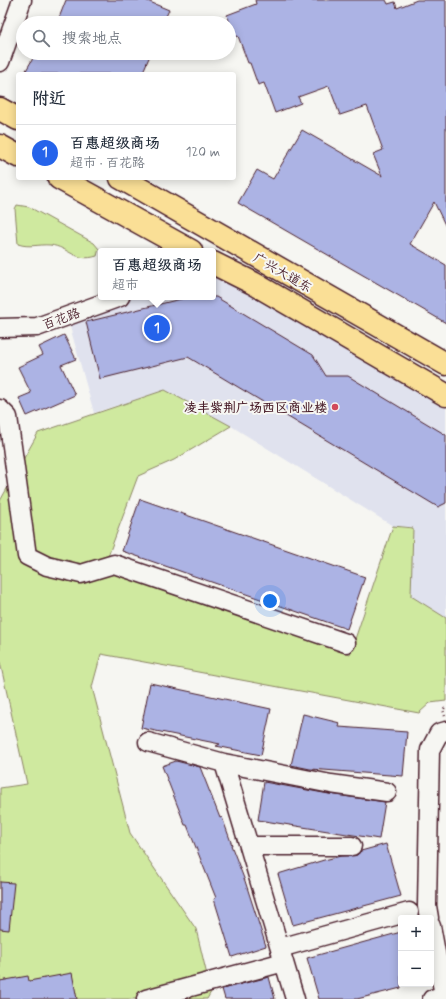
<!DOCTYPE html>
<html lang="zh">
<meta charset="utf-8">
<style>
body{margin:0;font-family:Mynerve,"LXGW WenKai TC",sans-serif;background:#f2f2f3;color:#1f2937}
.controls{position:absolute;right:12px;bottom:12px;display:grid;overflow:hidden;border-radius:4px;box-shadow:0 2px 10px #0003}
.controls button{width:36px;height:36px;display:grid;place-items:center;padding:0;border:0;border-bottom:1px solid #e0e1e3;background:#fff;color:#1f2937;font:20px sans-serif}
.you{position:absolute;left:270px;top:601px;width:14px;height:14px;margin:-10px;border:3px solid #fff;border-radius:50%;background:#1a73e8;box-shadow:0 0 0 6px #1a73e833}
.badge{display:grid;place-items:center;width:26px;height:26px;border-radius:50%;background:#2563eb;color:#fff;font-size:13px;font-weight:700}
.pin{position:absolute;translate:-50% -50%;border:2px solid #fff;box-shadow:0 1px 4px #0006}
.popup{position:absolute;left:98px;top:248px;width:118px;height:52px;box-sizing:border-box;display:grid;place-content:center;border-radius:4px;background:#fff;filter:drop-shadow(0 1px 3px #0005);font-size:13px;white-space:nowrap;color:#747a83}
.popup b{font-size:15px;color:#1f2937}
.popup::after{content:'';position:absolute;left:50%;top:100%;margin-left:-8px;border:8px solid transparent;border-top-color:#fff}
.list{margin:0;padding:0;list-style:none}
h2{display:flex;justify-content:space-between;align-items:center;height:52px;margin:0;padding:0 16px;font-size:17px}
h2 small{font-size:13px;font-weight:400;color:#747a83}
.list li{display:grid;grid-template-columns:26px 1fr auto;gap:12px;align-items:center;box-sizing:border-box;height:56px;padding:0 16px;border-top:1px solid #e0e1e3}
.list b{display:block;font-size:15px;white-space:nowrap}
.list p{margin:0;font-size:13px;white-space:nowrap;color:#747a83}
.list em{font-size:13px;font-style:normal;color:#747a83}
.icon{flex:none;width:22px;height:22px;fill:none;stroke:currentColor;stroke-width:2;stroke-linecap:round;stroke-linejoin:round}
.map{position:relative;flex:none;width:446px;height:999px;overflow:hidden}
.search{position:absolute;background:#fff;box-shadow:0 2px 10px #0003;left:16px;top:16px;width:220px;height:44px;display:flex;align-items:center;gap:10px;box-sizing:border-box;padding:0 14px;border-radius:22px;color:#747a83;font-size:15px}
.panel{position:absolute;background:#fff;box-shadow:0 2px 10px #0003;left:16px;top:72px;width:220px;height:108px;border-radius:4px}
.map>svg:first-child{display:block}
</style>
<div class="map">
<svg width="446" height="999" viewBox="0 0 446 999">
<rect width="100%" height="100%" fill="#f6f6f2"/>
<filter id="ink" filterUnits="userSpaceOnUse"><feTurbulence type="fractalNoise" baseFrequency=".025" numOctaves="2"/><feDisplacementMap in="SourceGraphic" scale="8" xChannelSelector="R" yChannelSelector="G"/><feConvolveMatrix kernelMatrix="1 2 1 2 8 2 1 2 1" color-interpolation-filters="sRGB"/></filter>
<g filter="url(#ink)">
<path fill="#e0e2ee" d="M 213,263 L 446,395 L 446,618 L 411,596 L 413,528 L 393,526 L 231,426 L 165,390 L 94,413 L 67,316 L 120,297 L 213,297 Z"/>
<path fill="#cfe99f" stroke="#8c8465" d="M 17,205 L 29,207 L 94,243 L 99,249 L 97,256 C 75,263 69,247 50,245 C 39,244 29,248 18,244 L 15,209 Z
M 165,390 L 231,426 L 174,460 L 138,476 L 104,567 L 350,654 L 393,526 L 413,528 L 411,596 L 446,618 L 446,701 L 430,703 L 419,713 L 101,654 L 92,687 L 130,833 L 196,929 L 211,992 L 207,999 L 0,999 L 0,788 L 27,784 L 0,662 L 0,501 L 38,433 Z"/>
<path fill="#acb3e4" stroke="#4a1f2b" d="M 66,0 L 145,0 L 169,10 L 163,23 L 57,23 Z
M 255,0 L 386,0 L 388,4 L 395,2 L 397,8 L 417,0 L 446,0 L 446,227 L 434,202 L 410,244 L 446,265 L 446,323 L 238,203 L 257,170 L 273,179 L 302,130 L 382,176 L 373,154 L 383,150 L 367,106 L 340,115 L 329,86 L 298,97 L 301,103 L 275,113 L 264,83 L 258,85 L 250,63 L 248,63 L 238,36 L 235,37 L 227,15 L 256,4 Z
M 36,53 L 151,53 L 142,74 L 24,74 Z
M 189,297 L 216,297 L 313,355 L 326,376 L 348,376 L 446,435 L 446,503 L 438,507 L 188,357 L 100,379 L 86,322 Z
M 64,335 L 76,359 L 61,365 L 75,395 L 27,416 L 19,398 L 31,393 L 18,367 L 43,355 L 39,347 Z
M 140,499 L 365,577 L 347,629 L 122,551 Z
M 150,683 L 271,709 L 261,755 L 216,746 L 220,744 L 141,728 Z
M 303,714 L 340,723 L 339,727 L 407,732 L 403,776 L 310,769 L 291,765 Z
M 176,761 L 200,767 L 220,818 L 222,817 L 232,845 L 231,845 L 245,881 L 266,946 L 232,957 L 214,899 L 216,898 L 187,825 L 185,825 L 162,766 Z
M 264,782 L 329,794 L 385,802 L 379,839 L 258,820 Z
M 386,844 L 401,896 L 293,925 L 278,874 L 324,860 L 341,856 L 357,855 L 361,851 Z
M 0,882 L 14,883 L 9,930 L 0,929 Z
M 401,932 L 401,988 L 357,999 L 319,999 L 307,958 Z
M 72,973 L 77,999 L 0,999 L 0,981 L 28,976 L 29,981 Z
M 269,977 L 275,999 L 225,999 L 222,989 Z"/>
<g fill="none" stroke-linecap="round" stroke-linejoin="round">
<defs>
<path id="minor" d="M 0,62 L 22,0
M 0,328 L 37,327 L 120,297
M 0,409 L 8,417 L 27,556 L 47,566 L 81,574 L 114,564 L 346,643
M 148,742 L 224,763 L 331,784 L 387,792
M 224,763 L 295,999
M 249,846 L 352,846
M 429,918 L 427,906 L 430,750 L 439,733 L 446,731
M 431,926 L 444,995 L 432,999
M 280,948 L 409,912
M 146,999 L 284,962"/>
<path id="highway" d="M 0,109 L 18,119
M 0,146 L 18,156
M 59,178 L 191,251
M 121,178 L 446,364
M 213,263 L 253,283 L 446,395"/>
</defs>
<use href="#minor" stroke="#4a1f2b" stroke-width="21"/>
<use href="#highway" stroke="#4a1f2b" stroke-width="25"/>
<path stroke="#4a1f2b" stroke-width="2.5" stroke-dasharray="1 3" stroke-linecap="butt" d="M 445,716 L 443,710 L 446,706"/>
<use href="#minor" stroke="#f6f6f2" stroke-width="18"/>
<use href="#highway" stroke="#fadf96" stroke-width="22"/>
</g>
</g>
<circle fill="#d1495b" stroke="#f6f6f2" stroke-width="1.5" cx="335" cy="407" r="4"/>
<g text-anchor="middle" stroke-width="4" stroke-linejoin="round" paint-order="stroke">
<g font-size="13" fill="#4a1f2b" stroke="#f6f6f2">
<text transform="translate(283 272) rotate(30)" y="5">广兴大道东</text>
<text transform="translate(61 318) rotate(-20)" y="5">百花路</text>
</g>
<g font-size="13" font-weight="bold" fill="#4a1f2b" stroke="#f6f6f2" text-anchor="end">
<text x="327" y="412">凌丰紫荆广场西区商业楼</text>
</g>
</g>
</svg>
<div class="controls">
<button>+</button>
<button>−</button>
</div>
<div class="you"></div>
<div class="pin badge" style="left:157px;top:328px">1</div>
<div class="popup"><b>百惠超级商场</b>超市</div>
<div class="search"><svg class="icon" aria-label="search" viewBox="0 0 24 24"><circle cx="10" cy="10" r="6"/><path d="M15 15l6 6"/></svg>搜索地点</div>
<section class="panel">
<h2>附近<small></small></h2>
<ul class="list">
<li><span class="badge">1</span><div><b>百惠超级商场</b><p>超市 · 百花路</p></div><em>120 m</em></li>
</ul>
</section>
</div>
